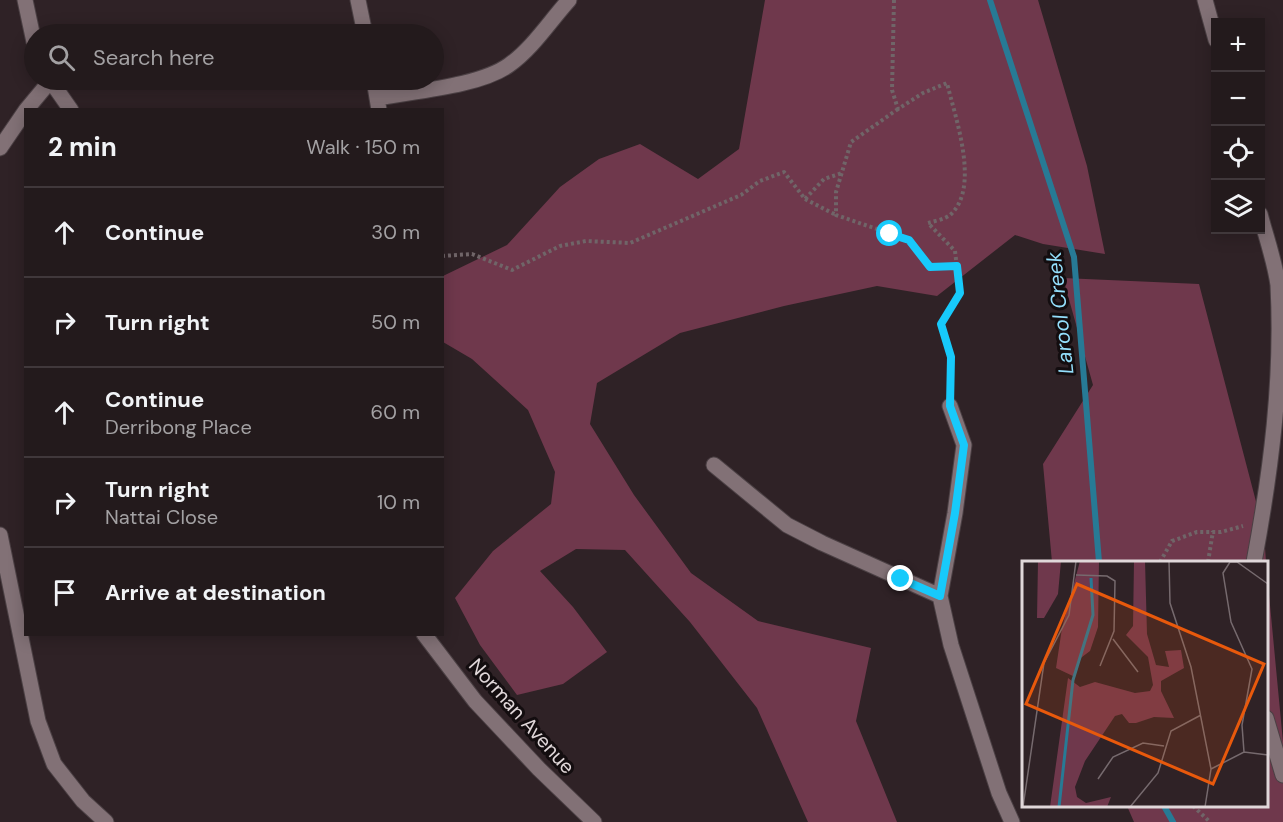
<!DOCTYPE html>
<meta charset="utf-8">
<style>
body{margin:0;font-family:"DM Sans",sans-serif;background:#2b2325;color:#f1f3f6}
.controls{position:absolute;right:18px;top:18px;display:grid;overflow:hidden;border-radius:0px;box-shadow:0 3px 15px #0003}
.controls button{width:54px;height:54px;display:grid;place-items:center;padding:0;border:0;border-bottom:2px solid #40383b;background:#231a1c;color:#f1f3f6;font:30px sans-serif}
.stop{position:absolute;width:18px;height:18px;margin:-14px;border:4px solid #17cafb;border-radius:50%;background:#fff}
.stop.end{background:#17cafb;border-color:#fff;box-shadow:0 2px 6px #0008}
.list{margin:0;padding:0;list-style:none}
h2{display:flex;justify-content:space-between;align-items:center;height:78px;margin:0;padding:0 24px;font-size:26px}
h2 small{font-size:20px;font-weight:400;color:#a3a1a3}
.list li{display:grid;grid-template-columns:39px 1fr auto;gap:18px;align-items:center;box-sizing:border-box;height:90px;padding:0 24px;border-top:2px solid #40383b}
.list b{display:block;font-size:22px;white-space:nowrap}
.list p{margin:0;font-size:20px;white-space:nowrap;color:#a3a1a3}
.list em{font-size:20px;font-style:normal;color:#a3a1a3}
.icon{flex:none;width:33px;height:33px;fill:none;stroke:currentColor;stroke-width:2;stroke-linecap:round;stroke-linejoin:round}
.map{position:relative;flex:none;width:1283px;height:822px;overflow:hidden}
.search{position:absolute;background:#231a1c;box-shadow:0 3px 15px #0003;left:24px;top:24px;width:420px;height:66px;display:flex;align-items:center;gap:15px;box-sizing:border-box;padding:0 21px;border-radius:33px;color:#a3a1a3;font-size:22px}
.panel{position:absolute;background:#231a1c;box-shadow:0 3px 15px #0003;left:24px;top:108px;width:420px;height:528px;border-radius:0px}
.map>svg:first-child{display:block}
</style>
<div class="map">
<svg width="1283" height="822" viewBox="0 0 1283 822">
<rect width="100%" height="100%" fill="#2f2226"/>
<path fill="#6f384c" d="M 765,0 L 1038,0 L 1087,166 L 1105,254 L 1043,244 L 1015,235 L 937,296 L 877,286 L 784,306 L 680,333 L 597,383 L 590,424 L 634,495 L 691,573 L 758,621 L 871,648 L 856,721 L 897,822 L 808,822 L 757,708 L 690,622 L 625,550 L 576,549 L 540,571 L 573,607 L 607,652 L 563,684 L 517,695 L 480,645 L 455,598 L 493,551 L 551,504 L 555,472 L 528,410 L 472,359 L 443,342 L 443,276 L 507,245 L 560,187 L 599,159 L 640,144 L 698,179 L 739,149 Z
M 1063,278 L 1199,284 L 1264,532 L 1266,562 L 1052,562 L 1043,464 L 1093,385 Z
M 1266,563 L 1283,742 L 1283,822 L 1134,822 L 1127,806 L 1266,806 Z"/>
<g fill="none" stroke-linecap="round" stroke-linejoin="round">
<path stroke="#277a95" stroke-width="6" d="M 990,0 L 1074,257 L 1099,562
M 1164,806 L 1173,822"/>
<defs>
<path id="minor" d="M 25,0 L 34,42
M 358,0 L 365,34
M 1205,0 L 1216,40
M 50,80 L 71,110
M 374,80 L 379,110
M 378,98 C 415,91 480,86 509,65 C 532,49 550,21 569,0
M 26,110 L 51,80
M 0,148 L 26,110
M 950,406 L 964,445 L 955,513 L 940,596 L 951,645 L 999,793 L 1012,822
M 714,465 L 787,525 L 822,543 L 940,596
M 0,535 L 38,721 L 54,764 L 83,801 L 106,822
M 1254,562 C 1271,471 1283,379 1278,285 C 1275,262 1266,237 1260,214
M 424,634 L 475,701 L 539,769 L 594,822
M 1266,718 L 1283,775"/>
</defs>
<use href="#minor" stroke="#4b4044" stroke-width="17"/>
<path stroke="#706568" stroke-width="4" stroke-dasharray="3 3" stroke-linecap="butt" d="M 894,0 L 892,90 L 898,109 L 923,93 L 947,83 C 955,117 981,188 950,215 C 945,219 935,221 928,223 L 955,251 L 960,293 L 941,324 L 951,357 L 950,390
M 898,109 L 851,142 L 836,192 L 836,215 L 909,240 L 930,267 L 957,266
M 805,199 L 836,215
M 442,256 L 472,254 L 512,270 L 560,246 L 586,241 L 630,243 L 741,195 L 760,181 L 784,172 L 805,199 L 824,179 L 842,173
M 1160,562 L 1172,541 L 1197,532 L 1221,532 L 1243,526
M 1208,562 L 1213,531
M 1193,806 L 1210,822"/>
<use href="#minor" stroke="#827176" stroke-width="15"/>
</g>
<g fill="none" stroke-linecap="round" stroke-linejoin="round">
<path stroke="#17cafb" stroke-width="8" d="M 890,234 L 909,240 L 930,267 L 957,266 L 960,293 L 941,324 L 951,357 L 950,406 L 964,445 L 955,513 L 940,596 L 901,579"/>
</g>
<g text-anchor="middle" stroke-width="6" stroke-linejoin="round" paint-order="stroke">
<g font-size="20" fill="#e0d7d9" stroke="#130d0f">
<text transform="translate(522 716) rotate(48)" y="7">Norman Avenue</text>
</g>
<g font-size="21" font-style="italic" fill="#94dffc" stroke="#130d0f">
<text transform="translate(1060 313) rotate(-96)" y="7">Larool Creek</text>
</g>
</g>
<g transform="translate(1022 561)">
<rect width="246" height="246" fill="#2f2226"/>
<path d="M 16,0 L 39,0 L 36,33 L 22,57 L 15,57 ZM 58,0 L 77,0 L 76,66 L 68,90 L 56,99 L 53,116 L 34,107 L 40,67 ZM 112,0 L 123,0 L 125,73 L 134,104 L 147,106 L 143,90 L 159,89 L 162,107 L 139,120 L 139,130 L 152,157 L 132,156 L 114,162 L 107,162 L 100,153 L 93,155 L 63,200 L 53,226 L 55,236 L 64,242 L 89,236 L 85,246 L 28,246 L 46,117 L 58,126 L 73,121 L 113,132 L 128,130 L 131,124 L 126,96 L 104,74 L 111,65 Z" fill="#6f384c"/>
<path fill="none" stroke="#277a95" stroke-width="3" d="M 37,246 L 51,119 L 71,54 L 69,17"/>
<path fill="none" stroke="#766a6e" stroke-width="1.5" d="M 147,0 L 148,42 L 169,106 L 189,208 L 183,246M 54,14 L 85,15 L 93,20 L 92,70 L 78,105M 91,78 L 116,111M 222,191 L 220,164 L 230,108 L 209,61 L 201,12 L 208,1 L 215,1 L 246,23M 189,208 L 222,191 L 246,194M 76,218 L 91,196 L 121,182 L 142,185M 1,246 L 22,102 L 47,54 L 54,0M 108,246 L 136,212 L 149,170 L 179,154"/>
<path fill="#e8590c" fill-opacity="0.15" stroke="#e8590c" stroke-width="3" d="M 55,23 L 242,103 L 191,223 L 4,143 Z"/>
<rect width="246" height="246" fill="none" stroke="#e0d7d9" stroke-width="3"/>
</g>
</svg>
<div class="controls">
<button>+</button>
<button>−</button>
<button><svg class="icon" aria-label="locate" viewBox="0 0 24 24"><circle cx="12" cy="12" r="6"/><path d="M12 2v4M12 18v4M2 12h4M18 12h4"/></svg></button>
<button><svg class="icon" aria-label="layers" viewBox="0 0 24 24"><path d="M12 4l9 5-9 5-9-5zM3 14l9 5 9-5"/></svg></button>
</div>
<div class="stop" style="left:890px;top:234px"></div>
<div class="stop end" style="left:901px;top:579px"></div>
<div class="search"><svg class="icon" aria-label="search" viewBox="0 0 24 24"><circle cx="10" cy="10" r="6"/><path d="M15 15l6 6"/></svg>Search here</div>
<section class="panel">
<h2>2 min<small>Walk · 150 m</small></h2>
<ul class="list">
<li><svg class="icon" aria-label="ahead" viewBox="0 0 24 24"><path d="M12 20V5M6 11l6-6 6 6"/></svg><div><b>Continue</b></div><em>30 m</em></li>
<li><svg class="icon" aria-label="right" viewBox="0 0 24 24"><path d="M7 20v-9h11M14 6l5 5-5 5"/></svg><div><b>Turn right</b></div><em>50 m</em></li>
<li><svg class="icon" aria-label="ahead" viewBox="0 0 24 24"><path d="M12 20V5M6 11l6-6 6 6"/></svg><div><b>Continue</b><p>Derribong Place</p></div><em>60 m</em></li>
<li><svg class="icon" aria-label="right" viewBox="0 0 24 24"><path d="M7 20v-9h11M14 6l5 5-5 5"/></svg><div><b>Turn right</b><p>Nattai Close</p></div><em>10 m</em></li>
<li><svg class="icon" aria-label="arrive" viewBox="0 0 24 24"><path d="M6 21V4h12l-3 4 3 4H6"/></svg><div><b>Arrive at destination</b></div></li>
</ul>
</section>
</div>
